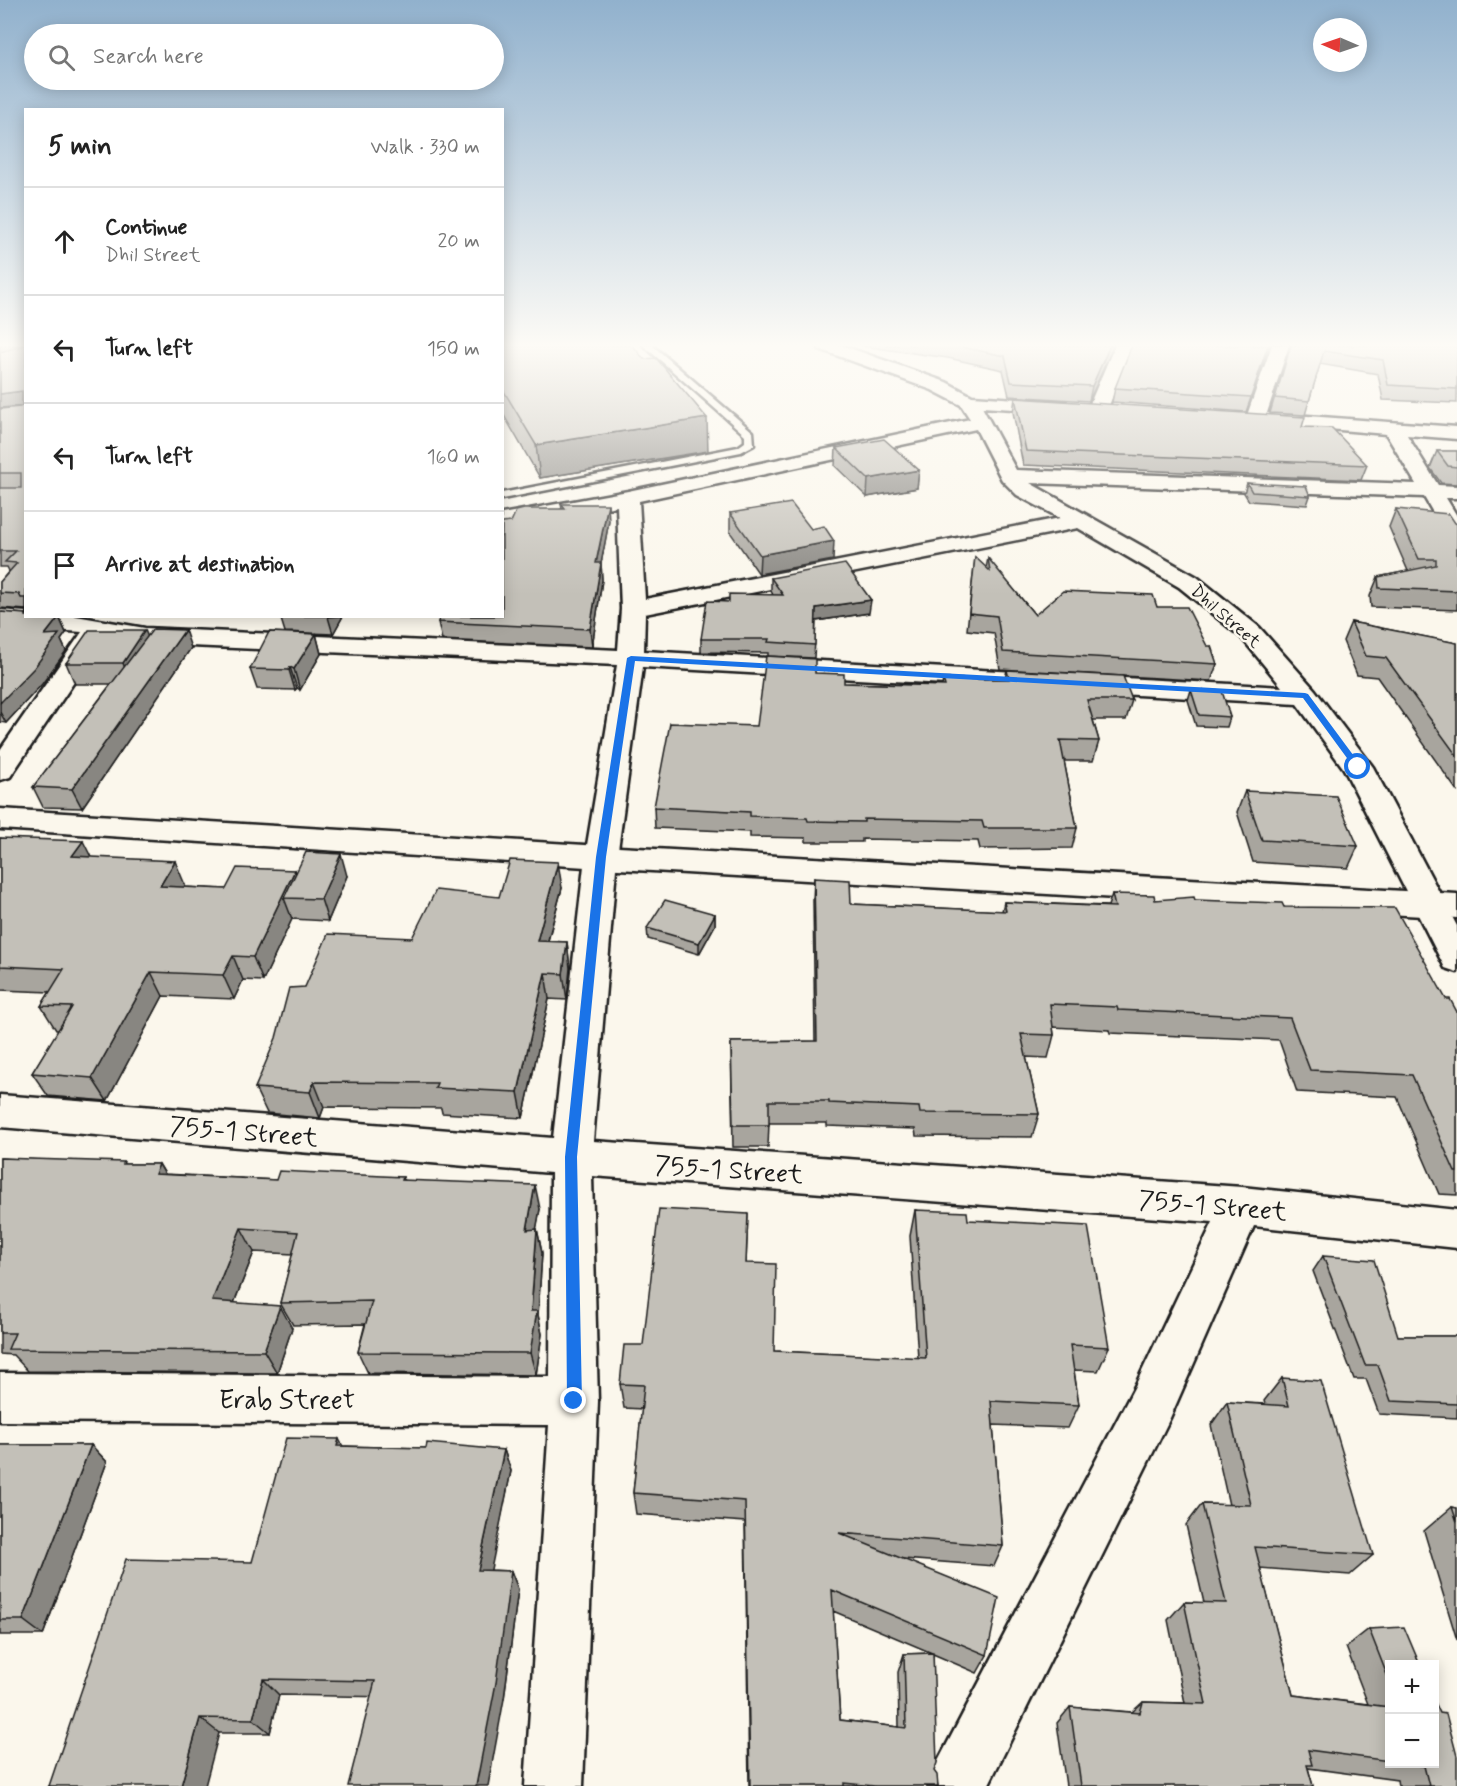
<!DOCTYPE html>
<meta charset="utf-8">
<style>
body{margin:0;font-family:Mynerve,sans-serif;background:#f2f2f2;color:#222}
.controls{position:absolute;right:18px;bottom:18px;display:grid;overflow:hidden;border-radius:0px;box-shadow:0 3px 15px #0003}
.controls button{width:54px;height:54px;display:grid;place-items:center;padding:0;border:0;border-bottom:2px solid #e0e0e0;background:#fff;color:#222;font:30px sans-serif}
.compass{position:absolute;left:1313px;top:18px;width:54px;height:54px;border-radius:50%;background:#fff;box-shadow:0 3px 15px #0003;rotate:272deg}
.stop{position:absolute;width:18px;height:18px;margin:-14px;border:4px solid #1a73e8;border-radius:50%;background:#fff}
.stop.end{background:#1a73e8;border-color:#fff;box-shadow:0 2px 6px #0008}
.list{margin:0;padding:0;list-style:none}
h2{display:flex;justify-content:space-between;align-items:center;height:78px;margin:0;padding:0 24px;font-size:26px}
h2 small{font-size:20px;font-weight:400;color:#767676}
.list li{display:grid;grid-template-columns:39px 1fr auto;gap:18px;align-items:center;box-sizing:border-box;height:108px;padding:0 24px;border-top:2px solid #e0e0e0}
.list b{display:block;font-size:22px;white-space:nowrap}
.list p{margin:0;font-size:20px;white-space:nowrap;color:#767676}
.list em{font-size:20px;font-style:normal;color:#767676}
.icon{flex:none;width:33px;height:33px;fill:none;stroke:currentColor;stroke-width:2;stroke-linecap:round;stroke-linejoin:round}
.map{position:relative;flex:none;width:1457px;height:1786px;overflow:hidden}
.search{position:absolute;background:#fff;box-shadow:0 3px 15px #0003;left:24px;top:24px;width:480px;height:66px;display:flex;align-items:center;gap:15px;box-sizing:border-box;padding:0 21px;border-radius:33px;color:#767676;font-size:22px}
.panel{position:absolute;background:#fff;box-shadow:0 3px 15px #0003;left:24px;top:108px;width:480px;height:510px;border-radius:0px}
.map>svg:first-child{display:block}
</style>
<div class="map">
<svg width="1457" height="1786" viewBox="0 0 1457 1786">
<rect width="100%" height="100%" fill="#fbf7ec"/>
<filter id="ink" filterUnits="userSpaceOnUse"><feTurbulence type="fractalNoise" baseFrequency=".0167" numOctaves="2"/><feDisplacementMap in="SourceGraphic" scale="12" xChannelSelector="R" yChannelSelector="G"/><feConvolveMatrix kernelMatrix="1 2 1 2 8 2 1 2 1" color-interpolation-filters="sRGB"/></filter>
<g filter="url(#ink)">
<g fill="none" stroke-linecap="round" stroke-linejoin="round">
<defs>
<path id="lane" d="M 643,345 L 652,345 L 753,432 L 754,445 L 741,452 L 502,499 L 502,493 L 738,447 L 745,442 L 745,435 Z"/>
<path id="street" d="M 817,345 L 841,345 L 946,382 L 972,396 L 1066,402 L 1068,406 L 1066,410 L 1059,412 L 982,407 L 1016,470 L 1416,484 L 1386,434 L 1249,422 L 1246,418 L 1272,345 L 1289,345 L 1267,413 L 1457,427 L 1457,439 L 1407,435 L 1438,485 L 1457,486 L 1457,498 L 1446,498 L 1457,516 L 1457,542 L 1449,540 L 1424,497 L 1030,483 L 1197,577 L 1259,627 L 1315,690 L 1373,767 L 1457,926 L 1457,972 L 1445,968 L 1344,769 L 1297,704 L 643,667 L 617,857 L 593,1141 L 1242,1187 L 1457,1210 L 1457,1248 L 1254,1226 L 1170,1418 L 988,1786 L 928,1786 L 936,1765 L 1136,1384 L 1213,1222 L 592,1176 L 598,1401 L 583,1786 L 525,1786 L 549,1425 L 0,1421 L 0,1373 L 550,1377 L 551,1173 L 0,1127 L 0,1095 L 553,1138 L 585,857 L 617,665 L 145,644 L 105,636 L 10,777 L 0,780 L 0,750 L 82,632 L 0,626 L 0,610 L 26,612 L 26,616 L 76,616 L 145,628 L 618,650 L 621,609 L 617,506 L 502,528 L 502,514 L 628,491 L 970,419 L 961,405 L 932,390 L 819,349 ZM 976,429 L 1002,480 L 1017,495 L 1060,518 L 645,599 L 639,501 ZM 1078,528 L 1179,587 L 1241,637 L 1282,687 L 644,651 L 645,614 Z
M 1115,345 L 1133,345 L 1108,408 L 1105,412 L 1091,412 L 1088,408 Z"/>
<path id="secondary" d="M 0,809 L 601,846 L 1457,894 L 1457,918 L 601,868 L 0,829 Z"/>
</defs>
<use href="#lane" stroke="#1c1c1c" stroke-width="5"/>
<use href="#street" stroke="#1c1c1c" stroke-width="5"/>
<use href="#secondary" stroke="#1c1c1c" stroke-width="5"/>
<use href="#lane" fill="#fbf7ec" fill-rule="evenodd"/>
<use href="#street" fill="#fbf7ec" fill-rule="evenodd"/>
<use href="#secondary" fill="#fbf7ec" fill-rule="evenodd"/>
</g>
<path fill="#a8a59e" stroke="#1c1c1c" stroke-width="1.5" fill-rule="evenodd" d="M 0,345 L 26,345 L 26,610 L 0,608 L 0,582 L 9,571 L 7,567 L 0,567 L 0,409 L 20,407 L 21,406 L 0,408 Z
M 502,345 L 708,451 L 540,478 L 502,412 Z
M 863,345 L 1114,345 L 1089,401 L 1009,396 L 1003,370 L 948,358 L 863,346 Z
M 1269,345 L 1246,412 L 1112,402 L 1115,388 Z
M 1289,345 L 1457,345 L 1457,403 L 1383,400 L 1378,374 L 1320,364 L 1305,415 L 1270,413 L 1290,346 Z
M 1015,398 L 1302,427 L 1367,465 L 1361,480 L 1023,465 L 1013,412 Z
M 836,448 L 919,470 L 917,488 L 867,497 L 835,466 Z
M 1437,451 L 1457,451 L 1457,484 L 1441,483 L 1430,468 Z
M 1247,483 L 1310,496 L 1307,505 L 1249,501 L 1244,493 Z
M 561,504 L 609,521 L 601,563 L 602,580 L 592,647 L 442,640 L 438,622 L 511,522 L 562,509 Z
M 1396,509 L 1457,524 L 1457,610 L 1371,607 L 1370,596 L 1378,577 L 1408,571 L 1389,527 Z
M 730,513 L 833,560 L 759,574 L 730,532 Z
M 975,557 L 986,568 L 988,558 L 1035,615 L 1157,607 L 1217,664 L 1211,681 L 1000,669 L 994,633 L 967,630 Z
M 771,578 L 869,613 L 816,621 L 814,658 L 768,656 L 768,653 L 701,652 L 701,639 L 729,602 L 773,595 L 771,591 Z
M 0,612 L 59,617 L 66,633 L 61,640 L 66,651 L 42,684 L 6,723 L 0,722 Z
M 280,616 L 343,616 L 333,634 L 285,632 Z
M 1351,622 L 1457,643 L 1457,791 L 1377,677 L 1357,675 L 1343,641 Z
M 316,634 L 321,654 L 300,690 L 297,688 L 295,690 L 257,689 L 250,669 Z
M 147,636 L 191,648 L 82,808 L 43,807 L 33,787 L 111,684 L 75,684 L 66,663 Z
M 1007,670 L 1132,700 L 1126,720 L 1093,720 L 1099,741 L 1093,761 L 1064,761 L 1077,828 L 1072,848 L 980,849 L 978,841 L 862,839 L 862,842 L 806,842 L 806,838 L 750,837 L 750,832 L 655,828 L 654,807 L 757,726 L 815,673 L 844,683 L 942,686 L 943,679 L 1005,679 Z
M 1191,690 L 1230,717 L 1227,727 L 1196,726 L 1188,700 Z
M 1245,791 L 1358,846 L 1348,868 L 1253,862 L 1237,812 Z
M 0,838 L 91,857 L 185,885 L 184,887 L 226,889 L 295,870 L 296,872 L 347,876 L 328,921 L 292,919 L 263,981 L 243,980 L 234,999 L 163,996 L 107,1101 L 48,1096 L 32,1073 L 59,1030 L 56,1030 L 41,1006 L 50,992 L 0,990 Z
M 814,878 L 851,904 L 1002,911 L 1004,902 L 1108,906 L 1112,894 L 1155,900 L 1195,900 L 1284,907 L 1446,999 L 1457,1012 L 1457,1195 L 1439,1194 L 1397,1097 L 1297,1092 L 1279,1040 L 1110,1033 L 1109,1030 L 1053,1027 L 1054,1035 L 1048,1058 L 1026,1057 L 1039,1114 L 1032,1137 L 916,1136 L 915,1129 L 827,1126 L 827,1123 L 769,1123 L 768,1147 L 733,1147 L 731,1042 L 815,1041 L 813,901 Z
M 562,888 L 548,941 L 567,942 L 570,968 L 567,1000 L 549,999 L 523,1118 L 442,1113 L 441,1108 L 324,1107 L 320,1118 L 267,1113 L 255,1088 L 305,987 L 412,938 L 499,897 Z
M 715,914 L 715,925 L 699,954 L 648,939 L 647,928 Z
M 0,1158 L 126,1164 L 159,1164 L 165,1174 L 276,1180 L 403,1177 L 404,1180 L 540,1209 L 536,1229 L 537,1229 L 542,1253 L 538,1315 L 542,1334 L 536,1375 L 368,1373 L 358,1352 L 365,1324 L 293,1325 L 280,1303 L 293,1254 L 254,1252 L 234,1303 L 292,1328 L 277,1373 L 28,1371 L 13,1355 L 0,1354 Z
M 915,1210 L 968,1220 L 1109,1347 L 1098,1371 L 1074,1370 L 1079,1405 L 1068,1428 L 993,1425 L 1003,1546 L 994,1566 L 902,1559 L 987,1655 L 977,1673 L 933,1654 L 934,1771 L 938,1786 L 749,1786 L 745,1522 L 636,1514 L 633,1493 L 642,1409 L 624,1408 L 620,1384 L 643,1345 L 748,1214 L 746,1263 L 774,1351 L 918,1358 L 910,1236 ZM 833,1611 L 932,1653 L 904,1654 L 898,1672 L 899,1727 L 840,1720 Z
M 1323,1256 L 1398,1336 L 1457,1336 L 1457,1418 L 1379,1414 L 1366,1379 L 1354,1379 L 1313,1271 Z
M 1282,1378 L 1373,1555 L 1350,1575 L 1260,1568 L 1293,1695 L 1368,1704 L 1346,1647 L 1369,1629 L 1389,1665 L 1389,1764 L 1434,1764 L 1457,1786 L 1398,1786 L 1397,1780 L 1308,1768 L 1313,1786 L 1066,1786 L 1057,1723 L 1070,1707 L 1132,1712 L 1143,1702 L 1185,1703 L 1168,1620 L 1184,1602 L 1204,1603 L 1186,1525 L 1202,1504 L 1229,1505 L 1211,1425 L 1227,1402 L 1265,1404 L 1264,1401 Z
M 0,1445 L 91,1445 L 107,1462 L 43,1635 L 0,1635 Z
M 343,1446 L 504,1450 L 511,1471 L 490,1570 L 511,1571 L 518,1589 L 504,1699 L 279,1695 L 270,1733 L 219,1733 L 49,1786 L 252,1562 Z
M 1452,1507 L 1457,1508 L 1457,1640 L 1424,1531 Z"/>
<path fill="#888681" stroke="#1c1c1c" stroke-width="1.5" d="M 0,345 L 25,345 L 0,353 Z
M 1110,345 L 1114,345 L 1089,401 L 1092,386 Z
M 22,391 L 26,406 L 0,408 L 0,394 Z
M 707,418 L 708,451 L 540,478 L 536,445 Z
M 919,470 L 917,488 L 867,497 L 868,479 Z
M 608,504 L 609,521 L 598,580 L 596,563 Z
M 834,541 L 833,560 L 759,574 L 760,555 Z
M 601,563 L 602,580 L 592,647 L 590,629 Z
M 871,600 L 869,613 L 815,621 L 816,608 Z
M 343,616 L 333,634 L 328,617 Z
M 59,617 L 66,633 L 61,640 L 66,651 L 42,684 L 6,723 L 0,712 L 0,703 L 45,635 Z
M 145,630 L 153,650 L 131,684 L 123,663 Z
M 185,630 L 191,648 L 82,808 L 72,789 Z
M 316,634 L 321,654 L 300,690 L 294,669 Z
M 290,667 L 297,688 L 295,690 L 289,670 Z
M 83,841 L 95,865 L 72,856 Z
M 341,854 L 347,876 L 328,921 L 321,899 Z
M 175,861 L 185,885 L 171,910 L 160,886 Z
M 558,862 L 562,888 L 541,966 L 537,941 Z
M 295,870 L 303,894 L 284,898 L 292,919 L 263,981 L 253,957 Z
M 715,914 L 715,925 L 699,954 L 699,943 Z
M 567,942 L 570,968 L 567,1000 L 563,974 Z
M 233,956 L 243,980 L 234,999 L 223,975 Z
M 151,972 L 163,996 L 107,1101 L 92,1078 Z
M 545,973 L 549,999 L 523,1118 L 518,1092 Z
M 314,1082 L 324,1107 L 320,1118 L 310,1092 Z
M 159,1164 L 173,1188 L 155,1174 Z
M 535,1185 L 540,1209 L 532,1253 L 527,1230 Z
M 241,1228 L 254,1252 L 226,1323 L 212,1301 Z
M 537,1229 L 542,1253 L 538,1315 L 542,1334 L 536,1375 L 530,1353 L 531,1311 Z
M 280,1306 L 292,1328 L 277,1373 L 264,1351 Z
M 339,1439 L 351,1461 L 337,1446 Z
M 91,1445 L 107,1462 L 43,1635 L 23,1620 Z
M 504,1450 L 511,1471 L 487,1589 L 478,1570 Z
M 511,1571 L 518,1589 L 504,1699 L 488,1786 L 476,1786 Z
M 263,1679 L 279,1695 L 270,1733 L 253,1719 Z
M 200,1718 L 219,1733 L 205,1786 L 181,1786 Z"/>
<path fill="#c3c0b8" stroke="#1c1c1c" stroke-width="1.5" d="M 23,345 L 26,345 L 26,598 L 21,598 L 19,594 L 0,593 L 0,582 L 17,563 L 5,562 L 16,551 L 0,551 L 0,488 L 21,488 L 21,473 L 0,473 L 0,409 L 20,407 L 22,405 L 22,391 L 0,394 L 0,352 L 23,346 Z
M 502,345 L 632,345 L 644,359 L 656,358 L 707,418 L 536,445 L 502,388 Z
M 951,345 L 1110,345 L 1092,386 L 1011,382 L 1005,356 Z
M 1132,345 L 1268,345 L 1251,397 L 1115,388 Z
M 1291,345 L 1457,345 L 1457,389 L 1388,385 L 1383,360 L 1324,351 L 1309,401 L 1275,398 Z
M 1015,398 L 1305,417 L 1302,427 L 1332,428 L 1367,465 L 1026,451 Z
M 884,439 L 919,470 L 868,479 L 836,448 Z
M 1437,451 L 1457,451 L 1457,467 L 1448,466 Z
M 1247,483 L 1306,486 L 1310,496 L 1252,492 Z
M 791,503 L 811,529 L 824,526 L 834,541 L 760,555 L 730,513 Z
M 561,504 L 608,504 L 596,563 L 601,563 L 590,629 L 438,622 L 440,616 L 502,616 L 502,523 L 511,522 L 516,511 L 524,509 L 565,509 Z
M 1396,509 L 1449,514 L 1455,523 L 1457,524 L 1457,591 L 1379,588 L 1378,577 L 1436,565 L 1436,559 L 1419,559 Z
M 975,557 L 990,571 L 988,558 L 1035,615 L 1063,591 L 1153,595 L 1157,607 L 1187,607 L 1207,646 L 1211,646 L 1217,664 L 1003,652 L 997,616 L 969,613 Z
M 845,564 L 871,600 L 816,608 L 815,645 L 768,642 L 769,639 L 701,639 L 707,601 L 729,602 L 729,594 L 783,595 L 771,578 Z
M 0,612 L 26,614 L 26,616 L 59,617 L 45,635 L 59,634 L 34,668 L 0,703 Z
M 1351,622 L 1457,643 L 1457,756 L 1386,658 L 1366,656 Z
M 153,629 L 185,630 L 72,789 L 33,787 Z
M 89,630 L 145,630 L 123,663 L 66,663 Z
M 269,632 L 316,634 L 294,669 L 290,667 L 289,670 L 250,669 Z
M 766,656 L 815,659 L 815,673 L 844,674 L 844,683 L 945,686 L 943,679 L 1009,679 L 1007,670 L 1123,676 L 1132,700 L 1087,700 L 1099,741 L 1060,740 L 1077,828 L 984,828 L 982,821 L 864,819 L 864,822 L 808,821 L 807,818 L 750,816 L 750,812 L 654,807 L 670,723 L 757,726 Z
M 1191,690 L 1222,691 L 1230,717 L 1199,715 Z
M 1245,791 L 1336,796 L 1358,846 L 1262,840 Z
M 0,838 L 83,841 L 72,856 L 175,861 L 160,886 L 226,889 L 237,868 L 295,870 L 253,957 L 233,956 L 223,975 L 151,972 L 92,1078 L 32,1073 L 72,1007 L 41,1006 L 64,969 L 0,966 Z
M 306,852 L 341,854 L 321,899 L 284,898 Z
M 510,860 L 558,862 L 537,941 L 567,942 L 563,974 L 545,973 L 518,1092 L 435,1088 L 437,1083 L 314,1082 L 310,1092 L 255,1088 L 276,1038 L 289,988 L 305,987 L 328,934 L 412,938 L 436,890 L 499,897 Z
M 814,878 L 850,880 L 851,904 L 1006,911 L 1004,902 L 1115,907 L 1112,894 L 1154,895 L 1155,900 L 1194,897 L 1195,900 L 1282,903 L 1284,907 L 1395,908 L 1446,999 L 1450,999 L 1457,1012 L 1457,1172 L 1455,1172 L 1412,1075 L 1310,1070 L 1290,1018 L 1118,1010 L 1117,1007 L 1050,1004 L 1054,1035 L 1021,1034 L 1039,1114 L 920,1113 L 919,1107 L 829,1103 L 829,1101 L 769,1101 L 769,1125 L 733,1125 L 731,1042 L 817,1041 Z
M 665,900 L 715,914 L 699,943 L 647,928 Z
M 0,1158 L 124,1162 L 123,1164 L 159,1164 L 155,1174 L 276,1180 L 279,1171 L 403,1177 L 402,1180 L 535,1185 L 527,1230 L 537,1229 L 531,1311 L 537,1311 L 530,1353 L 358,1352 L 372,1301 L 280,1303 L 298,1232 L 241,1228 L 212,1301 L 280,1306 L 264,1351 L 8,1349 L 15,1333 L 0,1333 Z
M 659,1209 L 748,1214 L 746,1263 L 776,1264 L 774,1351 L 926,1358 L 915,1210 L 967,1212 L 968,1220 L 1088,1226 L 1109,1347 L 1070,1345 L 1079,1405 L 991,1401 L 1003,1546 L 839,1533 L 999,1598 L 987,1655 L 832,1590 L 840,1720 L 906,1728 L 904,1654 L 933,1653 L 937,1763 L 934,1771 L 937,1775 L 938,1786 L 875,1786 L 844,1783 L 844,1786 L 750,1786 L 745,1501 L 633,1493 L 644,1385 L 620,1384 L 624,1345 L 643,1345 Z
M 1323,1256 L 1374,1260 L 1398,1336 L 1457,1336 L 1457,1404 L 1391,1401 L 1378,1365 L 1365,1365 Z
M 1282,1378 L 1321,1381 L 1373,1555 L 1255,1547 L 1293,1695 L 1389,1707 L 1389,1761 L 1308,1750 L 1312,1765 L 1307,1765 L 1313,1786 L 1081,1786 L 1070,1707 L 1140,1713 L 1143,1702 L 1206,1704 L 1184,1602 L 1226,1603 L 1202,1504 L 1251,1505 L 1227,1402 L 1289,1406 Z
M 286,1438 L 339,1439 L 337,1446 L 426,1448 L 427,1443 L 504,1450 L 478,1570 L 511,1571 L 496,1683 L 476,1786 L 348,1786 L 375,1681 L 263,1679 L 253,1719 L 200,1718 L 181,1786 L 49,1786 L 126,1559 L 252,1562 Z
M 0,1445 L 91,1445 L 23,1620 L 0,1620 Z
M 1452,1507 L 1457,1508 L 1457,1522 Z
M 1404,1627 L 1420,1665 L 1389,1665 L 1389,1680 L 1369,1629 Z
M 1434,1700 L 1440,1713 L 1446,1714 L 1457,1756 L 1457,1786 L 1429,1786 L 1424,1766 L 1406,1764 L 1434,1764 Z"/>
</g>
<linearGradient id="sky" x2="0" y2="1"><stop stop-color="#91b1cd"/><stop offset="0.58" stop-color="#fdfbf6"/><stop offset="1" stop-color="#fdfbf6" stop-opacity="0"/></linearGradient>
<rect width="1457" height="595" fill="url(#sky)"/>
<path fill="#1a73e8" d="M 631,656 L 1305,693 L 1308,694 L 1362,767 L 1355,769 L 1303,698 L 635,661 L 606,857 L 577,1157 L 582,1401 L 579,1406 L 574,1408 L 570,1406 L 567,1401 L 565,1157 L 596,857 L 627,658 Z"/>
<g text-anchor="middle" stroke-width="5" stroke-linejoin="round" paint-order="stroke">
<g font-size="18" fill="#1c1c1c" stroke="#fbf7ec">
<text transform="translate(1226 616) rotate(41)" y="6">Dhil Street</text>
</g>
<g font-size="26" fill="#1c1c1c" stroke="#fbf7ec">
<text transform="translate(244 1131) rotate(5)" y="9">755-1 Street</text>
<text transform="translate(729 1169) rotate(4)" y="9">755-1 Street</text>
<text transform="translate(1213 1205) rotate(5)" y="9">755-1 Street</text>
<text x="287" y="1408">Erab Street</text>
</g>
</g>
</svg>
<div class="controls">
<button>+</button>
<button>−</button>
</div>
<svg class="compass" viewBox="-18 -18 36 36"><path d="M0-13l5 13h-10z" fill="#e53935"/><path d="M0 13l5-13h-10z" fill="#767676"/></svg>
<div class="stop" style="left:1358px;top:767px"></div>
<div class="stop end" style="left:574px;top:1401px"></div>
<div class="search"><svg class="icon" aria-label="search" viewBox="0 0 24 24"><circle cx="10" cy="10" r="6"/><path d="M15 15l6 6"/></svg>Search here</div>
<section class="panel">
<h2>5 min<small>Walk · 330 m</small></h2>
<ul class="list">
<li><svg class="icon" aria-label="ahead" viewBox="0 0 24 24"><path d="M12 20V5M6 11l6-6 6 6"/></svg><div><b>Continue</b><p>Dhil Street</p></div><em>20 m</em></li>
<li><svg class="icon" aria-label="left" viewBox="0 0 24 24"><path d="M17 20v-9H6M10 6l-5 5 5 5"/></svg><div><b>Turn left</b></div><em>150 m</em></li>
<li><svg class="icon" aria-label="left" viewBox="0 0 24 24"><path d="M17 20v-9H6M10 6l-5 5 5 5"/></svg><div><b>Turn left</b></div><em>160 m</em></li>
<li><svg class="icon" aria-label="arrive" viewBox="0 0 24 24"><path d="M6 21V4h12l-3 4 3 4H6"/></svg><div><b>Arrive at destination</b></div></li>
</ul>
</section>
</div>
